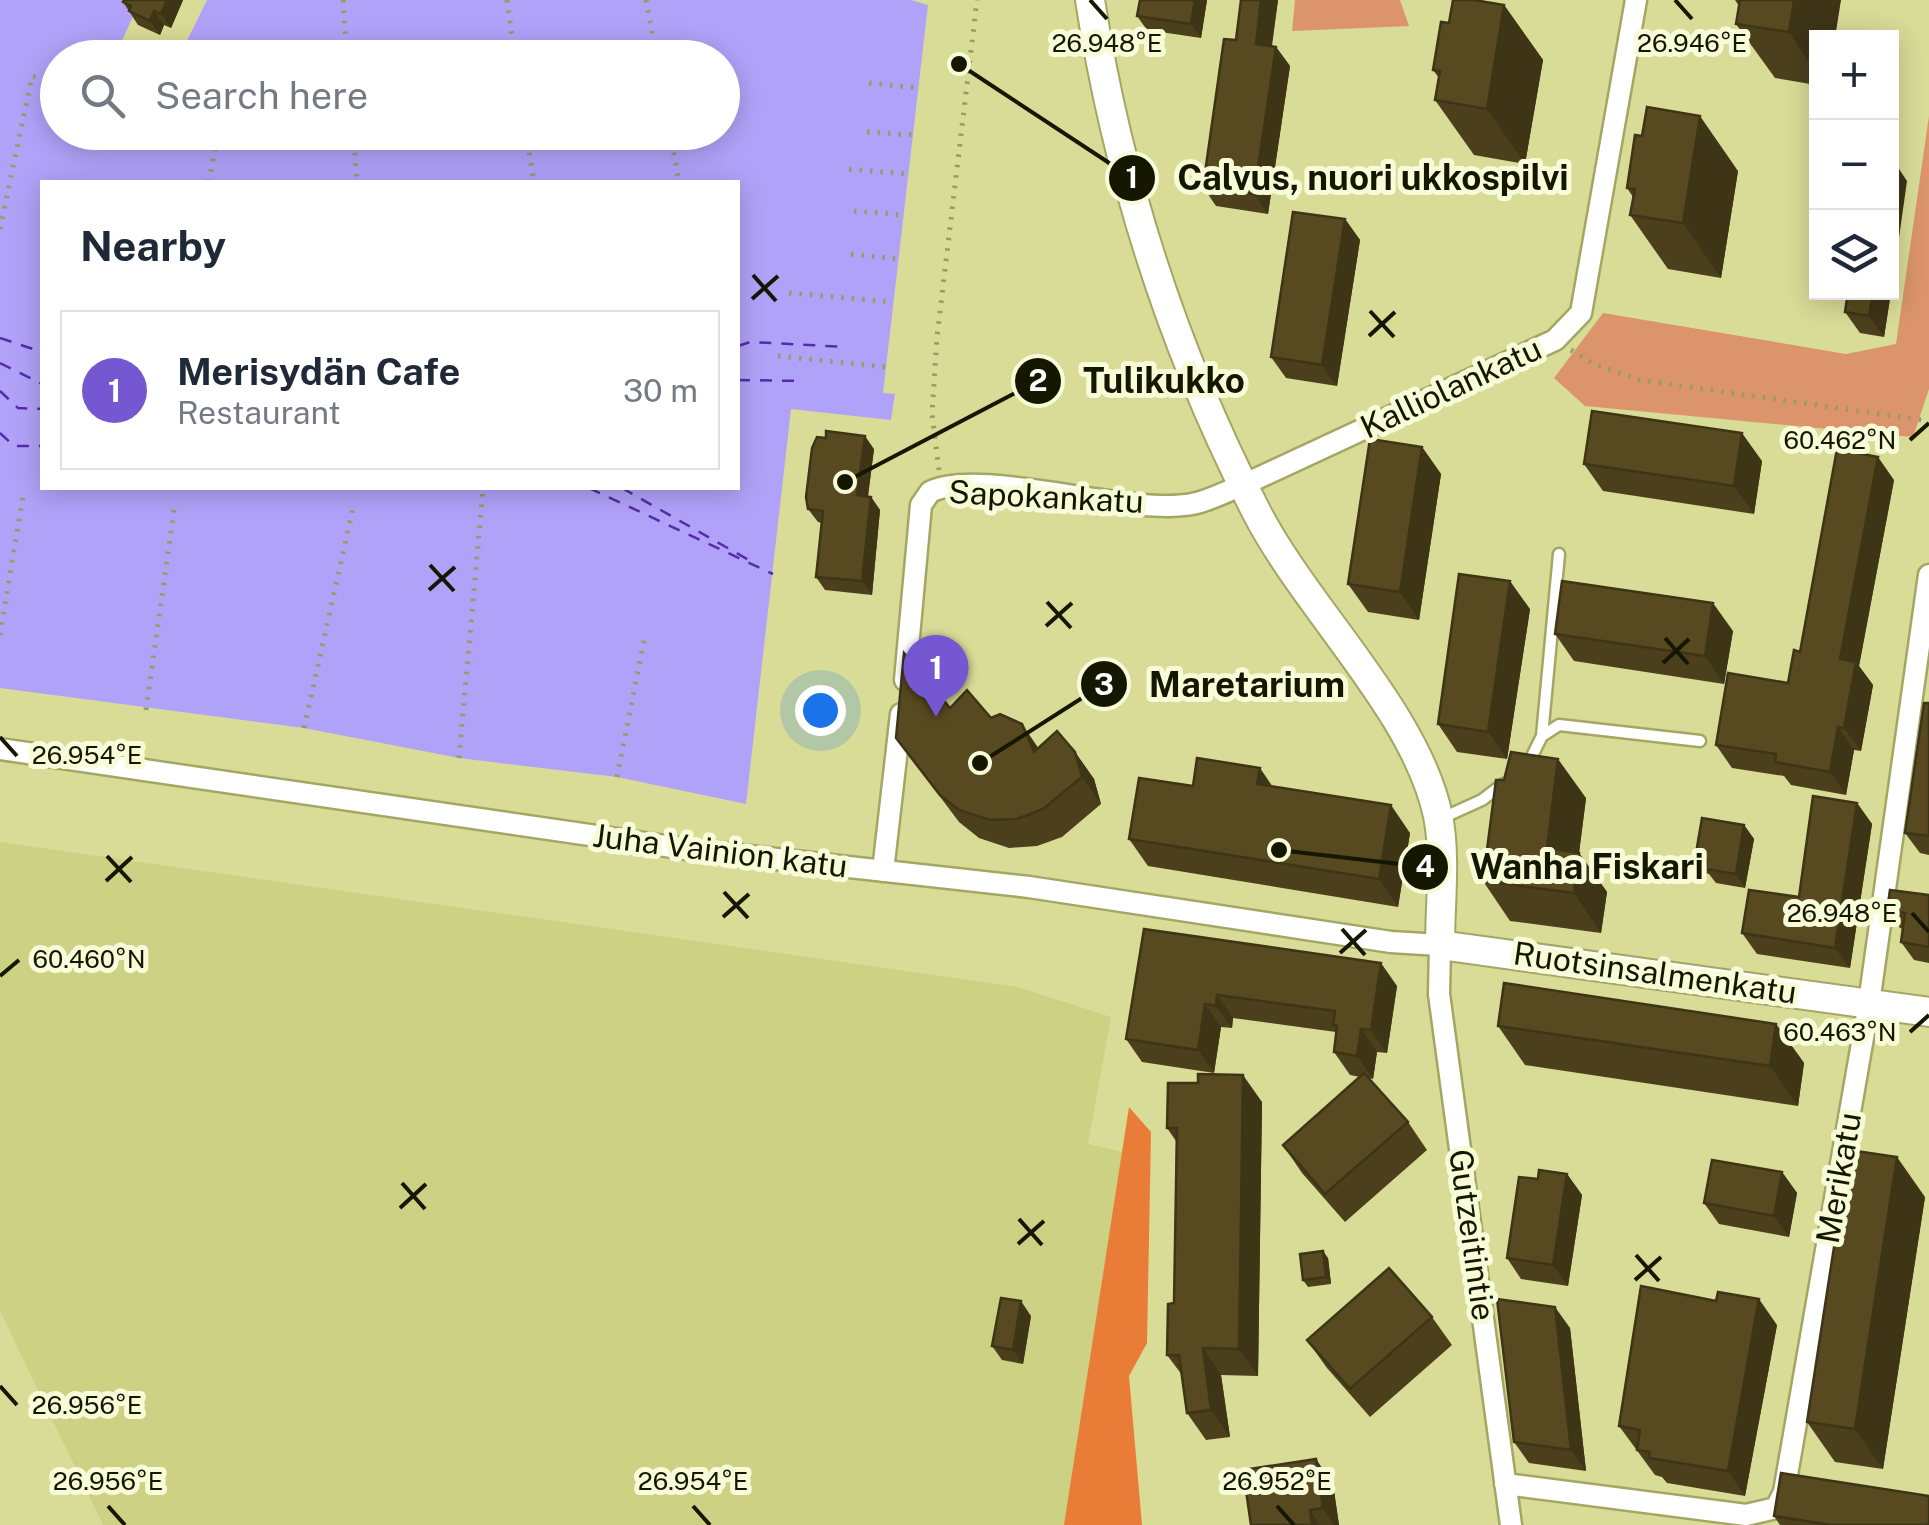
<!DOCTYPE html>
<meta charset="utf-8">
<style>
body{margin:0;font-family:"Public Sans",sans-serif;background:#f2f2f3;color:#1f2937}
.controls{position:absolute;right:30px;top:30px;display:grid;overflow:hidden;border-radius:0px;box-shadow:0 5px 25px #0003}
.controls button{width:90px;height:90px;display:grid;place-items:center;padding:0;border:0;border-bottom:2px solid #e0e1e3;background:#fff;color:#1f2937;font:50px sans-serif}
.you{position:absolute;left:820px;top:710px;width:35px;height:35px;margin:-25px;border:8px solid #fff;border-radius:50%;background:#1a73e8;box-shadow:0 0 0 15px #1a73e833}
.badge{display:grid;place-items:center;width:65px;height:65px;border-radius:50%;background:#7457d1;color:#fff;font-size:32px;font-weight:700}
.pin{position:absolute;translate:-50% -82px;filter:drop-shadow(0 2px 5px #0008)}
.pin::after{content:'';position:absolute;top:52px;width:35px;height:30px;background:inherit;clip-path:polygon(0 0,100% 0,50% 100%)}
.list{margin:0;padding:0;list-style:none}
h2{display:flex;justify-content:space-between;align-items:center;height:130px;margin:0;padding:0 40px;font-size:42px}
h2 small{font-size:32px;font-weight:400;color:#747a83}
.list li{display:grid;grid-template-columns:65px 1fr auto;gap:30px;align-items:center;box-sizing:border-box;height:160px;margin:0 20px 20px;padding:0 20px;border:2px solid #e0e1e3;border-radius:0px}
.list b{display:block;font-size:38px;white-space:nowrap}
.list p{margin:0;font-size:32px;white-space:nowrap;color:#747a83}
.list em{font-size:32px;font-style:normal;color:#747a83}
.icon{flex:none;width:55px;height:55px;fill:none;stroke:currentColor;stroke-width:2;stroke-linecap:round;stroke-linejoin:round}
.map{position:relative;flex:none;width:1929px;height:1525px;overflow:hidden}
.search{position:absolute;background:#fff;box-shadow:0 5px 25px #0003;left:40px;top:40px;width:700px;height:110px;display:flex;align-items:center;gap:25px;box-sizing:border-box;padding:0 35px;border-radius:55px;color:#747a83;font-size:38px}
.panel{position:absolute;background:#fff;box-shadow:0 5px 25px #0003;left:40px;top:180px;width:700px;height:310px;border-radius:0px}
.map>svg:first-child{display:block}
</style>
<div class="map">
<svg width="1929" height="1525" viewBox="0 0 1929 1525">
<rect width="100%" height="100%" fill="#d9dc97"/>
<path fill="#cdd183" d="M 0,842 L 1018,987 L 1111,1017 L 1088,1144 L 1132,1154 L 1080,1525 L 103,1525 L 0,1311 Z"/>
<path fill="#db946b" d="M 1295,0 L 1400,0 L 1409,26 L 1292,31 Z
M 1929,116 L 1929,389 L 1913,437 L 1585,406 L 1554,378 L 1603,313 L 1846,354 L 1896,344 Z"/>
<path fill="#e97d37" d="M 1129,1107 L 1151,1132 L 1147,1343 L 1129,1376 L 1142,1525 L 1064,1525 Z"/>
<path fill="#b0a2f9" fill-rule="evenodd" d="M 0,0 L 140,0 L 115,57 L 58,58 L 58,132 L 722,132 L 722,58 L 179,57 L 207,0 L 911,0 L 928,5 L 883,393 L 895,394 L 891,420 L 791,409 L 746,804 L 617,777 L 459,758 L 304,728 L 0,688 ZM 42,182 L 738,182 L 738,488 L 42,488 Z"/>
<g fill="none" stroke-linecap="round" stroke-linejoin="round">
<path stroke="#532daa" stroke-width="2.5" stroke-dasharray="12 10" stroke-linecap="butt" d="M 0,338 L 42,352
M 738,346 L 750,342 L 847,347
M 0,363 L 42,384
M 738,380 L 803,381
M 0,391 L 18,408 L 42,409
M 0,433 L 14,446 L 42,446
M 589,488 L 773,574
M 622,488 L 754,563"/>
<defs>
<path id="service" d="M 1542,736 L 1559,725 L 1700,741
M 1528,764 L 1542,736 L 1559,554
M 1440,819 L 1482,800 L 1503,784"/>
<path id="minor" d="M 905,680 L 921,505 L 930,492 C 979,467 1127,516 1192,504 C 1209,501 1227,491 1243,485 L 1555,340 L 1581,313 L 1636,0
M 0,749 L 686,849 L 1029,887 L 1391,942 L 1440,945 L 1439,994 L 1511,1525
M 883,871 L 901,714
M 1505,1484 L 1746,1515 L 1776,1508 L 1784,1492 L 1869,1003 L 1929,575"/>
<path id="tertiary" d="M 1090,0 C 1118,178 1173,350 1256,511 C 1306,609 1416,711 1438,816 C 1446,856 1440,904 1440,945 L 1929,1012"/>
</defs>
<use href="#service" stroke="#a4a763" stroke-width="15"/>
<use href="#minor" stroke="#a4a763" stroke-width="25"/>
<use href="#tertiary" stroke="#a4a763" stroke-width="32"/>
<path stroke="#999b65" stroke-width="5" stroke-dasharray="2.5 8" stroke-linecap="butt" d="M 343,0 L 347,58
M 507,0 L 515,58
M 646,0 L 657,58
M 869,83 L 917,88
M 353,132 L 357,182
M 526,132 L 534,182
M 670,132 L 679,182
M 867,132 L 913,135
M 849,169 L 907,174
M 209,182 L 218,132
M 854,211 L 902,215
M 0,229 L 32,76 L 58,83
M 851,254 L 898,259
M 789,293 L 893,302
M 1571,350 L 1594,364 L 1640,380 L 1929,421
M 778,356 L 885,367
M 939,470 L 932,414 L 937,337 L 977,0
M 0,635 L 23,496
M 146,710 L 174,510
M 304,728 L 354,504
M 459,758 L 483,488
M 617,777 L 645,636"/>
<use href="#service" stroke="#fff" stroke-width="10"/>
<use href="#minor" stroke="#fff" stroke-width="20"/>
<use href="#tertiary" stroke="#fff" stroke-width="28"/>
</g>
<path fill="#4c401c" d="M 183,0 L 171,28 L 164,25 L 160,35 L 138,25 L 123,2 Z
M 1207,0 L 1201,38 L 1147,30 L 1137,16 Z
M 1278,0 L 1272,46 L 1276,47 L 1290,66 L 1268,214 L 1216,206 L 1203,187 L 1236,40 Z
M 1735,0 L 1841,0 L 1816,38 L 1816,85 L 1775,78 L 1736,24 L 1739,6 Z
M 1504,5 L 1543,60 L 1525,164 L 1474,155 L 1435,100 L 1439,78 L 1433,70 L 1449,23 Z
M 1738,171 L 1721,278 L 1668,269 L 1630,215 L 1633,197 L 1627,188 Z
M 1345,219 L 1360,240 L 1337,386 L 1286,378 L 1271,357 Z
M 1891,292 L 1884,337 L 1860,333 L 1845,312 Z
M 1422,447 L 1441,474 L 1419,620 L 1368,612 L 1348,584 Z
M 874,449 L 868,497 L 871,497 L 880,510 L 872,595 L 825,590 L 816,577 L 821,523 L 818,522 L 808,509 Z
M 1762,461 L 1754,514 L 1603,491 L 1584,464 Z
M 1894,480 L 1859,666 L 1873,685 L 1861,751 L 1854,750 L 1846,795 L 1791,785 L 1784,776 L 1732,768 L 1716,745 L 1788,683 L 1800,652 Z
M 1530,609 L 1507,759 L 1457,752 L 1438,724 Z
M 1733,631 L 1724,684 L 1574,661 L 1555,634 Z
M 1929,703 L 1929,855 L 1920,853 L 1905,833 Z
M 991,718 L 1039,748 L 1075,752 L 1094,779 L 1101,804 L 1062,837 L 1037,846 L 1009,848 L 979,838 L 959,822 L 896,738 Z
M 1193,786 L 1272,786 L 1410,833 L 1398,907 L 1148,866 L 1129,839 Z
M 1586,798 L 1579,853 L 1607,892 L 1601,933 L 1510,921 L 1483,881 Z
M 1857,803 L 1872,824 L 1850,968 L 1757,954 L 1742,933 L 1799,897 Z
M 1744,825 L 1754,839 L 1745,888 L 1716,883 L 1709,874 L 1705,873 L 1695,859 Z
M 1929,895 L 1929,963 L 1914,960 L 1901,942 L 1903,929 L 1900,928 L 1887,910 Z
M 1144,929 L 1397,986 L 1387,1053 L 1377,1052 L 1373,1079 L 1369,1078 L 1408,1122 L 1427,1150 L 1345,1222 L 1302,1173 L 1283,1145 L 1360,1077 L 1350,1075 L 1334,1052 L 1336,1032 L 1233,1018 L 1232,1028 L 1221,1027 L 1214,1073 L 1142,1062 L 1126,1039 Z
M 1776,1024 L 1804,1063 L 1798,1106 L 1525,1065 L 1498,1026 Z
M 1262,1102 L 1258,1376 L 1221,1375 L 1230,1437 L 1206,1440 L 1187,1413 L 1182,1375 L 1167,1355 L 1174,1303 L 1176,1141 L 1167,1128 Z
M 1782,1172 L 1797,1193 L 1789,1237 L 1719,1224 L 1704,1203 Z
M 1567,1174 L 1582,1195 L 1568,1286 L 1521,1279 L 1507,1258 Z
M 1925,1197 L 1883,1469 L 1835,1462 L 1807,1422 Z
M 1328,1258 L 1331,1284 L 1308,1287 L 1303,1280 Z
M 1031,1316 L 1023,1364 L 1002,1360 L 992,1346 Z
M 1432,1317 L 1452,1345 L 1370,1417 L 1327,1368 L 1307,1340 Z
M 1777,1325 L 1745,1496 L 1667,1483 L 1662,1477 L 1655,1475 L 1619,1426 Z
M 1570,1328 L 1586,1471 L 1529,1463 L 1514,1442 Z
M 1333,1484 L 1339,1525 L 1251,1525 Z
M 1774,1516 L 1929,1525 L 1780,1525 Z"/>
<path fill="#3e3416" d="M 167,0 L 183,0 L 171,28 L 161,14 Z
M 1195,0 L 1207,0 L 1201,38 L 1191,24 Z
M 1261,0 L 1278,0 L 1269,63 L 1256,44 Z
M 1794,0 L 1841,0 L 1835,38 L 1816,38 L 1816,72 L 1789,32 Z
M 1504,5 L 1543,60 L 1525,164 L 1487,109 Z
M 154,11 L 164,25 L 160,35 L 150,21 Z
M 1276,47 L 1290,66 L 1268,214 L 1254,194 Z
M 1700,116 L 1738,171 L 1721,278 L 1683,223 Z
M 1893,160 L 1907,181 L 1892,287 L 1892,168 Z
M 1345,219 L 1360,240 L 1337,386 L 1322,365 Z
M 1873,292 L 1891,292 L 1884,337 L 1869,316 Z
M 1742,433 L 1762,461 L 1754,514 L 1734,486 Z
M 865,436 L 874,449 L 866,509 L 857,495 Z
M 1422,447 L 1441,474 L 1419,620 L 1400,592 Z
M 1878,457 L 1894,480 L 1859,666 L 1873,685 L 1861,751 L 1844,728 L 1840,659 Z
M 871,497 L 880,510 L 872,595 L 862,581 Z
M 1510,581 L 1530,609 L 1507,759 L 1488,732 Z
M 1713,603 L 1733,631 L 1724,684 L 1705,656 Z
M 1022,724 L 1041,752 L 1034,752 Z
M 1838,727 L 1854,750 L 1846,795 L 1830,772 Z
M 1075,752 L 1094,779 L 1101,804 L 1082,777 Z
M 1558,759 L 1586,798 L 1579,853 L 1607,892 L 1601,933 L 1574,893 L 1547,848 Z
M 1260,768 L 1279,796 L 1257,784 Z
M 1857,803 L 1872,824 L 1850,968 L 1835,948 Z
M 1391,805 L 1410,833 L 1398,907 L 1379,879 Z
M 1744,825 L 1754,839 L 1745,888 L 1736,874 Z
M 1381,963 L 1397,986 L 1387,1053 L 1371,1030 Z
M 1217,995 L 1233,1018 L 1232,1028 L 1216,1006 Z
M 1205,1004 L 1221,1027 L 1214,1073 L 1198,1050 Z
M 1776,1024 L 1804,1063 L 1798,1106 L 1770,1066 Z
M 1361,1029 L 1377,1052 L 1373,1079 L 1357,1056 Z
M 1243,1075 L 1262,1102 L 1258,1376 L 1239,1349 Z
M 1897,1157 L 1925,1197 L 1883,1469 L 1855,1429 Z
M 1782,1172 L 1797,1193 L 1789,1237 L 1774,1216 Z
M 1567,1174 L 1582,1195 L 1568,1286 L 1553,1265 Z
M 1323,1251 L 1328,1258 L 1331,1284 L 1326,1277 Z
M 1759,1299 L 1777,1325 L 1745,1496 L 1728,1471 Z
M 1021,1301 L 1031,1316 L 1023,1364 L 1013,1350 Z
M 1555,1307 L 1570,1328 L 1586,1471 L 1571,1450 Z
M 1203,1348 L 1221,1375 L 1230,1437 L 1211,1410 Z
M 1316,1459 L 1333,1484 L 1339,1525 L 1334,1525 L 1323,1508 Z
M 1310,1510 L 1320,1525 L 1312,1525 Z"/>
<path fill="#584a20" stroke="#3e3416" stroke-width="2.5" d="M 124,0 L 167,0 L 161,14 L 154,11 L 150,21 L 129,11 L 131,6 L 123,2 Z
M 1140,0 L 1195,0 L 1191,24 L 1137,16 Z
M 1241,0 L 1261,0 L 1256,44 L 1276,47 L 1254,194 L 1203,187 L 1224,39 L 1236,40 Z
M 1453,0 L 1474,0 L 1504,5 L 1487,109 L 1435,100 L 1440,71 L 1433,70 L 1441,22 L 1449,23 Z
M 1740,0 L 1794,0 L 1789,32 L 1736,24 Z
M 1647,107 L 1700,116 L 1683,223 L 1630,215 L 1635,189 L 1627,188 L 1635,135 L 1642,136 Z
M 1293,212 L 1345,219 L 1322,365 L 1271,357 Z
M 1848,292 L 1873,292 L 1869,316 L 1845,312 Z
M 1592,411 L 1742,433 L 1734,486 L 1584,464 Z
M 826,431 L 865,436 L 857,495 L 871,497 L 862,581 L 816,577 L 823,511 L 808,509 L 806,497 L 812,448 L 817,437 L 826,438 Z
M 1370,439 L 1422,447 L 1400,592 L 1348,584 Z
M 1837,449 L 1878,457 L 1840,659 L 1856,662 L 1844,728 L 1838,727 L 1830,772 L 1775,762 L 1776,754 L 1716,745 L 1728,673 L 1788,683 L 1794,650 L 1800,652 Z
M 1459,574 L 1510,581 L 1488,732 L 1438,724 Z
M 1562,581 L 1713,603 L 1705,656 L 1555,634 Z
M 904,653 L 950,708 L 967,690 L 991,718 L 1000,714 L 1022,724 L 1034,752 L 1057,731 L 1075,752 L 1082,777 L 1043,809 L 1017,819 L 990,820 L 959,810 L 940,795 L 896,738 Z
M 1924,703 L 1929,703 L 1929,836 L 1905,833 Z
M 1511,752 L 1558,759 L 1547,848 L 1579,853 L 1574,893 L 1483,881 L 1496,780 L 1504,780 Z
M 1197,758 L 1260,768 L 1257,784 L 1391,805 L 1379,879 L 1129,839 L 1139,778 L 1193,786 Z
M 1813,796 L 1857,803 L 1835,948 L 1742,933 L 1749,890 L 1799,897 Z
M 1702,818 L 1744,825 L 1736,874 L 1706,869 L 1707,861 L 1695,859 Z
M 1890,890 L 1929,895 L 1929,947 L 1901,942 L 1905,913 L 1887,910 Z
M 1144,929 L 1381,963 L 1371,1030 L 1361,1029 L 1357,1056 L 1334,1052 L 1337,1026 L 1333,1025 L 1335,1011 L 1217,995 L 1216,1006 L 1205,1004 L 1198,1050 L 1126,1039 Z
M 1504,983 L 1776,1024 L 1770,1066 L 1498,1026 Z
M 1364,1073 L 1408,1122 L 1325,1194 L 1283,1145 Z
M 1198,1074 L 1243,1075 L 1239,1349 L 1203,1348 L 1211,1410 L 1187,1413 L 1179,1355 L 1167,1355 L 1168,1304 L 1174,1303 L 1177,1128 L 1167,1128 L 1168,1083 L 1198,1083 Z
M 1849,1150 L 1897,1157 L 1855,1429 L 1807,1422 Z
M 1712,1160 L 1782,1172 L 1774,1216 L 1704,1203 Z
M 1539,1170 L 1567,1174 L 1553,1265 L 1507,1258 L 1519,1177 L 1538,1179 Z
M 1323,1251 L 1326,1277 L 1303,1280 L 1300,1254 Z
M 1389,1268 L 1432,1317 L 1350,1389 L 1307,1340 Z
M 1641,1286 L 1716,1301 L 1718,1292 L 1759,1299 L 1728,1471 L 1649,1458 L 1650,1452 L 1637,1450 L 1640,1430 L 1619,1426 Z
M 1001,1298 L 1021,1301 L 1013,1350 L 992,1346 Z
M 1497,1299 L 1555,1307 L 1571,1450 L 1514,1442 Z
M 1316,1459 L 1323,1508 L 1310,1510 L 1312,1525 L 1251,1525 L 1243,1470 Z
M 1781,1473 L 1929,1496 L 1929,1525 L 1831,1525 L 1774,1516 Z"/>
<path fill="none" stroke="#161700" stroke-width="4" d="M 1090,0 L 1107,19M 1675,0 L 1692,19M 753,275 L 776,301M 752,299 L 778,276M 1370,311 L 1394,337M 1369,336 L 1395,312M 1910,440 L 1929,423M 430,565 L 454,591M 429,590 L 455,567M 1047,602 L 1071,628M 1046,626 L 1072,603M 1665,638 L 1688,664M 1663,663 L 1689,639M 0,737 L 17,756M 107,856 L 131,882M 106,881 L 132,857M 724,892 L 748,918M 1912,913 L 1929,932M 723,917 L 749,894M 1342,929 L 1365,955M 1340,953 L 1366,930M 0,976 L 19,960M 1910,1032 L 1929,1015M 402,1183 L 425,1209M 400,1208 L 426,1184M 1019,1219 L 1042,1245M 1018,1244 L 1044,1221M 1636,1255 L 1659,1281M 1635,1280 L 1661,1257M 0,1386 L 17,1405M 108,1506 L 125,1525M 693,1506 L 710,1525M 1277,1506 L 1294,1525"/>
<g text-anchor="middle" stroke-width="10" stroke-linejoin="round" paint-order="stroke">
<g font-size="32" fill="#161700" stroke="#f8fbd8">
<text transform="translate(1451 388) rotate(-25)" y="11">Kalliolankatu</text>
<text transform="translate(1046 497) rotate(3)" y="11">Sapokankatu</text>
<text transform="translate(720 851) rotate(7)" y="11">Juha Vainion katu</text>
<text transform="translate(1655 973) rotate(8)" y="11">Ruotsinsalmenkatu</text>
<text transform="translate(1839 1178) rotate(-80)" y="11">Merikatu</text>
<text transform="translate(1472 1235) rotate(82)" y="11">Gutzeitintie</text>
</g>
</g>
<g font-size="25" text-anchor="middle" fill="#161700" stroke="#f8fbd8" stroke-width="10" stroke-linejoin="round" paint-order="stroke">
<text x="1107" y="52">26.948°E</text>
<text x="1692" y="52">26.946°E</text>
<text x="1840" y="449">60.462°N</text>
<text x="87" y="764">26.954°E</text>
<text x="1842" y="922">26.948°E</text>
<text x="89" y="968">60.460°N</text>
<text x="1840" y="1041">60.463°N</text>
<text x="87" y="1414">26.956°E</text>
<text x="108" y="1490">26.956°E</text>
<text x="693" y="1490">26.954°E</text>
<text x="1277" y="1490">26.952°E</text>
</g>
<path fill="none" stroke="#161700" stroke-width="4" d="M959 64L1132 178M845 482L1038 381M980 763L1104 684M1279 850L1425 867"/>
<g fill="#161700" stroke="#f8fbd8" stroke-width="4">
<circle cx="959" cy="64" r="10"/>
<circle cx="845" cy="482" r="10"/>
<circle cx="980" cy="763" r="10"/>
<circle cx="1279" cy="850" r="10"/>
<circle cx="1132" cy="178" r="25"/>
<circle cx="1038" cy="381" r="25"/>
<circle cx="1104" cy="684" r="25"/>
<circle cx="1425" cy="867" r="25"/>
</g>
<g font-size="30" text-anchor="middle" font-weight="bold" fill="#fff">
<text x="1132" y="188">1</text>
<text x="1038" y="391">2</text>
<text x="1104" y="695">3</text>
<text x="1425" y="877">4</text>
</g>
<g font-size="35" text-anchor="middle" font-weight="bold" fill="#161700" stroke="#f8fbd8" stroke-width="10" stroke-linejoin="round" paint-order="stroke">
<text x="1373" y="190">Calvus, nuori ukkospilvi</text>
<text x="1164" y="393">Tulikukko</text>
<text x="1247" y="697">Maretarium</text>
<text x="1587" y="879">Wanha Fiskari</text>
</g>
</svg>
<div class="controls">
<button>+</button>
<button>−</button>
<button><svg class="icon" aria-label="layers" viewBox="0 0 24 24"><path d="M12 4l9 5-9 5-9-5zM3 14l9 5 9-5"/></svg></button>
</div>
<div class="you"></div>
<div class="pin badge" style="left:936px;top:717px">1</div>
<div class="search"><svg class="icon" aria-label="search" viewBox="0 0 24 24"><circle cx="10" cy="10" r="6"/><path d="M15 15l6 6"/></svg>Search here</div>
<section class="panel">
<h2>Nearby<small></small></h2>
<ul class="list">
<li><span class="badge">1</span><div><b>Merisydän Cafe</b><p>Restaurant</p></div><em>30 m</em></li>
</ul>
</section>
</div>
